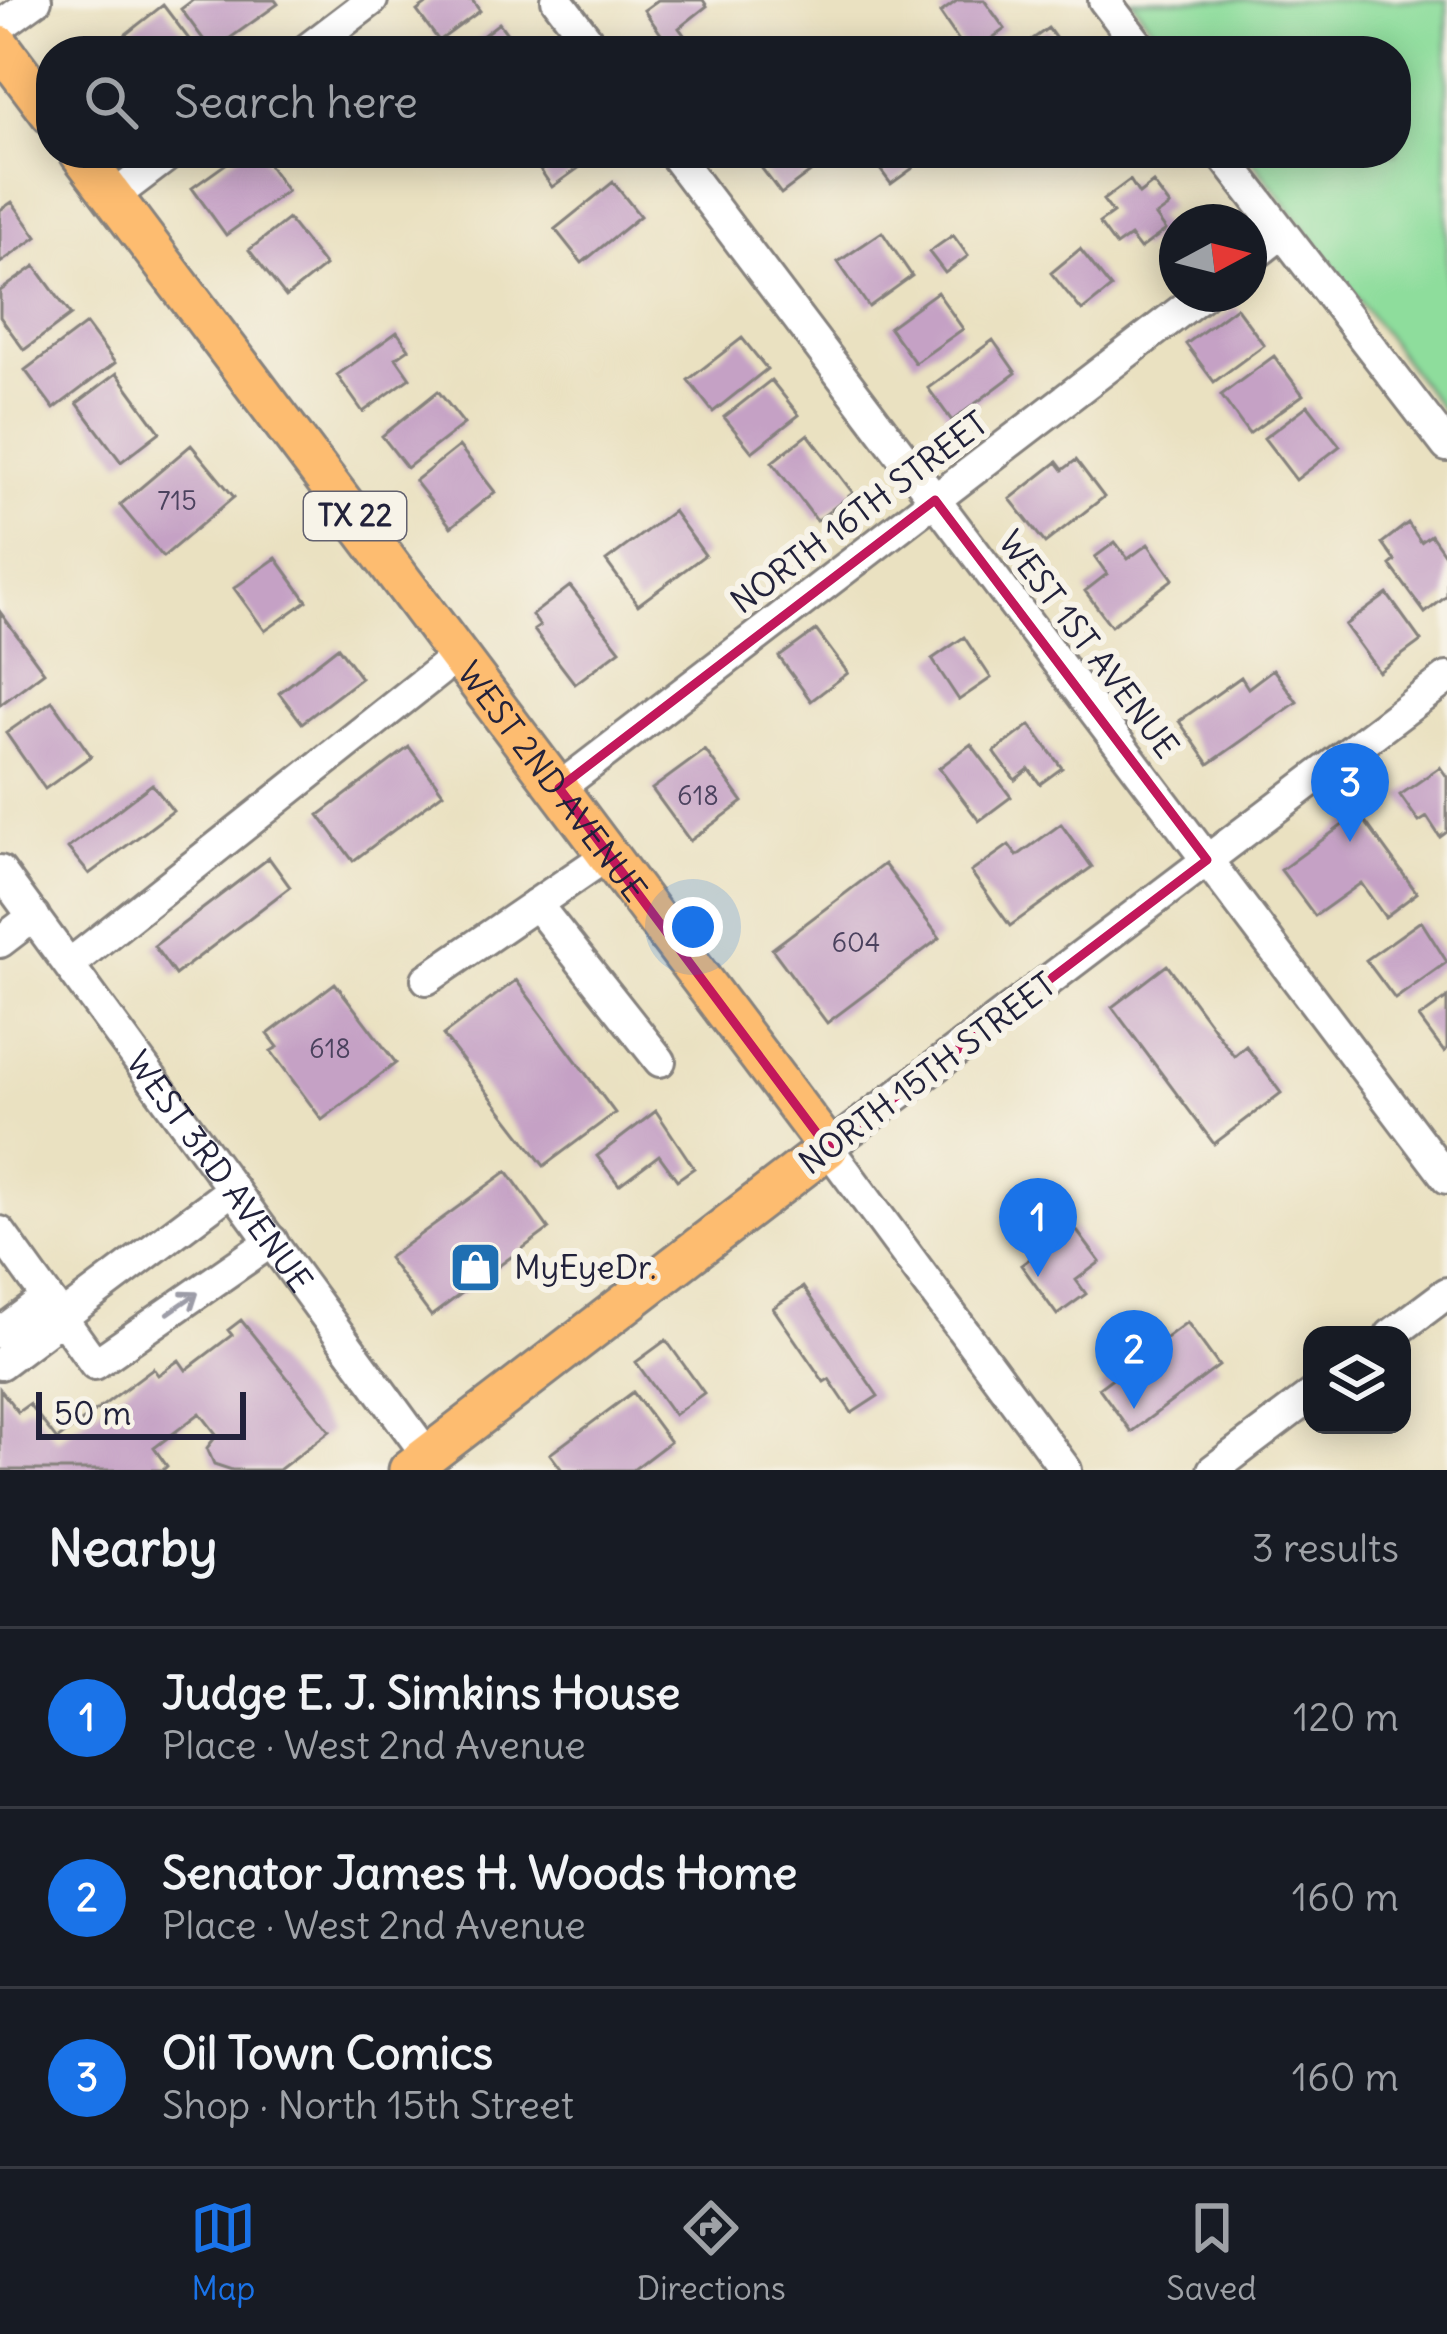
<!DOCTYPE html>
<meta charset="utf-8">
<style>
body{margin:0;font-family:Delius,sans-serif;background:#20242c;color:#f1f3f6}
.controls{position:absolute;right:36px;bottom:36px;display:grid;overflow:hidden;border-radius:24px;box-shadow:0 6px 30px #0003}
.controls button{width:108px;height:108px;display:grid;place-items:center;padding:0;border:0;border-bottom:3px solid #363941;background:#171b24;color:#f1f3f6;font:60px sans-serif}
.compass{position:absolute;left:1159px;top:204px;width:108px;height:108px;border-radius:50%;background:#171b24;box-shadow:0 6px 30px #0003;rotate:83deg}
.scale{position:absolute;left:36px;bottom:30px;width:210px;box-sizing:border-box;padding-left:12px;border:6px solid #22223b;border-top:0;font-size:33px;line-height:42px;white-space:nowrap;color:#22223b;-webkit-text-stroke:9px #f7f3e8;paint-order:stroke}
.you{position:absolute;left:693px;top:927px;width:42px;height:42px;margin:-30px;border:9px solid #fff;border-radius:50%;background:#1a73e8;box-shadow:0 0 0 18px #1a73e833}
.badge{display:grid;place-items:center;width:78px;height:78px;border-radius:50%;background:#1a73e8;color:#fff;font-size:39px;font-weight:700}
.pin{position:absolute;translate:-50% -99px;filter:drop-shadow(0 3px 6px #0008)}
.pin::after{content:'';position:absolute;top:63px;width:42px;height:36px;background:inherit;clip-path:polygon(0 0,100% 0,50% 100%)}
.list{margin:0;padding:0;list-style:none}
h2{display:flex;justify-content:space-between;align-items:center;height:156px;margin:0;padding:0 48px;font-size:51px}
h2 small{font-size:39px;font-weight:400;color:#9ea1a6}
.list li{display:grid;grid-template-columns:78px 1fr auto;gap:36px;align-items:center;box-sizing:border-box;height:180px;padding:0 48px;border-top:3px solid #363941}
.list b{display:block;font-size:45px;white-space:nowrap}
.list p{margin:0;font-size:39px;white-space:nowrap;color:#9ea1a6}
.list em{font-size:39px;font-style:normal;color:#9ea1a6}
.icon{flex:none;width:66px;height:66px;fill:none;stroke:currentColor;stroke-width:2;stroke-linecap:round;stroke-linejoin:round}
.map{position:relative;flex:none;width:1447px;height:1470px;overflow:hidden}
.search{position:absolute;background:#171b24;box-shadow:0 6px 30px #0003;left:36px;right:36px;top:36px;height:132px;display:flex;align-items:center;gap:30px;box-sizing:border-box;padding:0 42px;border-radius:48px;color:#9ea1a6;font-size:45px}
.sheet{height:696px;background:#171b24}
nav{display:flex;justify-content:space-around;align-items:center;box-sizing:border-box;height:168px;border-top:3px solid #363941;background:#171b24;font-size:33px;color:#9ea1a6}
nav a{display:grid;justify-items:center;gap:6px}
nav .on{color:#1a73e8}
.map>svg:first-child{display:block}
</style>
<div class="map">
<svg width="1447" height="1470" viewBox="0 0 1447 1470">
<rect width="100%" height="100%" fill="#f7f3e8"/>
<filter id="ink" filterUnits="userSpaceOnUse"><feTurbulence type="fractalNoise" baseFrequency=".00833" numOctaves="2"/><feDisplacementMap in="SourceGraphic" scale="24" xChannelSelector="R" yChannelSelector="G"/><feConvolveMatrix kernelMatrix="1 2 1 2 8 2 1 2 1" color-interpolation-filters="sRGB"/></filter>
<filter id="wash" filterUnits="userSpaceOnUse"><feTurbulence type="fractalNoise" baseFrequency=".004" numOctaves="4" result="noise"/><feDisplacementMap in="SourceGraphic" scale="48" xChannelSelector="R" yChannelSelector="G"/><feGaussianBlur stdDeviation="2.7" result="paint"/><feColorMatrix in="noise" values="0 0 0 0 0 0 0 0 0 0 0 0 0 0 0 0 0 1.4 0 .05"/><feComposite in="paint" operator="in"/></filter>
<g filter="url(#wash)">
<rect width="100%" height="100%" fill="#eae1c1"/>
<path fill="#8edd9c" stroke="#58806c" stroke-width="3" d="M 1131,0 L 1447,0 L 1447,417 L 1247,153 L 1396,153 L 1396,51 L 1170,51 Z"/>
<g id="blocks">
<path fill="#c5a1c5" d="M 193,0 L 275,0 L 278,4 L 212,51 L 181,9 Z
M 432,0 L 472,0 L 480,11 L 439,41 L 417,11 Z
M 658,0 L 703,0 L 707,6 L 679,28 L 690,43 L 678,51 L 673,51 L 644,10 Z
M 958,0 L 984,0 L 1005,29 L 974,51 L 966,51 L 940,13 Z
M 163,5 L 198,51 L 138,51 L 126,34 Z
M 499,23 L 520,51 L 463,51 Z
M 1048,28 L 1065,51 L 1016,51 Z
M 734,38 L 743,51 L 717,51 Z
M 241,153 L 260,153 L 287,191 L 226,235 L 192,188 Z
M 529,153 L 590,153 L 594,157 L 552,187 Z
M 769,153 L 824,153 L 828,159 L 781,194 L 757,162 Z
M 868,153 L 902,153 L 913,168 L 891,184 Z
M 1130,180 L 1139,194 L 1153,183 L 1170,206 L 1156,216 L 1166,230 L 1140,249 L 1130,236 L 1116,246 L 1099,223 L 1113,213 L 1103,200 Z
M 613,182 L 640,216 L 582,263 L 555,229 Z
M 12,202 L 37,237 L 0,263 L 0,210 Z
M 288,219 L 325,266 L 286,297 L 249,250 Z
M 882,232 L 912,276 L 869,307 L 838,262 Z
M 953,235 L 968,256 L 945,273 L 929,252 Z
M 1080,249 L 1111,288 L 1082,311 L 1051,273 Z
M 35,266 L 71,315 L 24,350 L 0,317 L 0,291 Z
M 937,292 L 963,329 L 915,363 L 889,327 Z
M 1236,307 L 1264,345 L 1214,382 L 1186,344 Z
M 86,324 L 115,363 L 54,409 L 25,370 Z
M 397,332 L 409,349 L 396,358 L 410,378 L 363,412 L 337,375 Z
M 742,338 L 767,369 L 713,412 L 688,380 Z
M 993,340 L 1016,373 L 952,421 L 928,388 Z
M 1274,356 L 1303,395 L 1249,434 L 1221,395 Z
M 117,373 L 160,432 L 121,462 L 77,403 Z
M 771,380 L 799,415 L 752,452 L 724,417 Z
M 438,391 L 464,424 L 407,468 L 382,436 Z
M 1308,405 L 1340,446 L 1296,480 L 1264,438 Z
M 808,434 L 853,493 L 817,521 L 772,462 Z
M 191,445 L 234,497 L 163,557 L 120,505 Z
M 459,446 L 495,492 L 451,527 L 415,481 Z
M 1076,460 L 1104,497 L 1045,543 L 1010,499 L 1057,462 L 1063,470 Z
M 673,511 L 705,555 L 638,605 L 606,561 Z
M 1408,523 L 1421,542 L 1431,535 L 1447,558 L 1447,596 L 1425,613 L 1390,565 L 1395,561 L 1382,543 Z
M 1115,542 L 1128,559 L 1148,544 L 1173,579 L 1111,626 L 1085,591 L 1107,574 L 1095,557 Z
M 276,558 L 307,601 L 265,631 L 234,588 Z
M 570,586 L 620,650 L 575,684 L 534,630 L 540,626 L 532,615 Z
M 1387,594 L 1421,641 L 1379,672 L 1345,625 Z
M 0,612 L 44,672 L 0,705 Z
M 816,630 L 848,673 L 811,701 L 779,657 Z
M 964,637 L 991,678 L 959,700 L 932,659 Z
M 338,647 L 361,678 L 302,723 L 279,693 Z
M 1273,669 L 1297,702 L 1209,764 L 1179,721 L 1241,677 L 1248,688 Z
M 52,701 L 91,756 L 45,789 L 6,733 Z
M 1030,725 L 1062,768 L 1040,784 L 1029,769 L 1015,780 L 994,752 Z
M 971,744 L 1011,797 L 979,821 L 939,768 Z
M 409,747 L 443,793 L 353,861 L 319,815 Z
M 705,750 L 743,802 L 690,841 L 652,789 Z
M 1440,767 L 1447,777 L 1447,832 L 1440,837 L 1427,817 L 1419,822 L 1400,795 Z
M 152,784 L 173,811 L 89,874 L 68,848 Z
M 1359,813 L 1417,893 L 1385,917 L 1361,883 L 1315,916 L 1281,870 Z
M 1061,824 L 1092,867 L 1010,926 L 971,872 L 1009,845 L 1017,856 Z
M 269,858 L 290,887 L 175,975 L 154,946 Z
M 884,864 L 940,938 L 827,1023 L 772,949 Z
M 1421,921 L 1447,962 L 1395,999 L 1366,960 Z
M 1167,965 L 1234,1056 L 1246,1046 L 1281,1093 L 1214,1144 L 1112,1007 Z
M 516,980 L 615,1113 L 544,1166 L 443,1035 Z
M 335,983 L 396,1063 L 322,1120 L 271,1051 L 278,1047 L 268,1034 Z
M 1447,998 L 1447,1049 L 1444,1052 L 1419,1018 Z
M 656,1111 L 694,1168 L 677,1180 L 659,1155 L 619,1185 L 597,1156 Z
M 507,1171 L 549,1229 L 431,1316 L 388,1258 Z
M 1074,1227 L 1100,1262 L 1076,1280 L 1086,1294 L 1057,1315 L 1021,1265 Z
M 803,1287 L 878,1396 L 852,1413 L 829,1379 L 824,1382 L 773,1308 Z
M 241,1320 L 330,1431 L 279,1470 L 232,1470 L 214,1464 L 207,1448 L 217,1435 L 200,1413 L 154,1448 L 167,1466 L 163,1470 L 0,1470 L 0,1389 L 18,1412 L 29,1404 L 57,1440 L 153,1368 L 158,1375 L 179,1360 L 186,1370 L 232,1335 L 228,1330 Z
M 1187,1322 L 1219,1366 L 1131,1432 L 1099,1388 Z
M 666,1340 L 704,1393 L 674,1415 L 636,1362 Z
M 633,1392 L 670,1442 L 633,1470 L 562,1470 L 550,1454 Z"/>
</g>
</g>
<g filter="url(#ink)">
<use href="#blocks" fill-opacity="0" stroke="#86827e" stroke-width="3"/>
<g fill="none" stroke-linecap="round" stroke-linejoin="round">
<defs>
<g id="minor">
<path d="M 557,0 L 596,51"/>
<path d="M 1104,0 L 1143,51"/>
<path d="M 0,26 L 36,0"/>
<path d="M 305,51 L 372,0"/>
<path d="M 673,153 L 1447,1178"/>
<path d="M 1221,153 L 1447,446"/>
<path d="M 113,197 L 171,153"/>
<path d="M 1249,259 L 1282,233"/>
<path d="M 559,788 L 1203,294"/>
<path id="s1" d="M 0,871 L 428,1456"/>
<path d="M 536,904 L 660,1061"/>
<path d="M 0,942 L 34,916"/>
<path d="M 70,964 L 460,654"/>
<path d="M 427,979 L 609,854"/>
<path d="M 0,1232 L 95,1364 L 272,1241"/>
<path d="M 0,1333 L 47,1298"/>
<path d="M 1391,1335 L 1447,1293"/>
<path d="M 0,1364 L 233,1189"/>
<path d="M 1066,1470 L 828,1148 L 1447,678"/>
<path d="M 1213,1470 L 1312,1395"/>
</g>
<g id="major">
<path d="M 0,46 L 51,114"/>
<path id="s2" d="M 80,153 L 828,1148 L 409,1470"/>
</g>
</defs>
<use href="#minor" stroke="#86827e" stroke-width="36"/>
<use href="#major" stroke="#86827e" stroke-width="45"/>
<use href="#minor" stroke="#fff" stroke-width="30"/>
<use href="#major" stroke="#fdbc6f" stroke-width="39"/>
</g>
<defs><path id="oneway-shaft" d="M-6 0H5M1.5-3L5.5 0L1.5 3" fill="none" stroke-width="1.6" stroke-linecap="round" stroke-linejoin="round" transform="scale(3)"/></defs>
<use stroke="#9c9ca7" href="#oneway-shaft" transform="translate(183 1303) rotate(-35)"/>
</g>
<path fill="none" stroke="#c2185b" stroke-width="9" stroke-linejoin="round" d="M 935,500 L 1207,860 L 828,1148 L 559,788 Z"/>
<defs>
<symbol id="shop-square" viewBox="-11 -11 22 22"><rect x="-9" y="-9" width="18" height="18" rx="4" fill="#1f6fb2" stroke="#f7f3e8"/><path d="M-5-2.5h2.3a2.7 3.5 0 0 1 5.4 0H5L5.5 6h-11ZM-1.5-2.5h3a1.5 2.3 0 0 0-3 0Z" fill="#fff"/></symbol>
</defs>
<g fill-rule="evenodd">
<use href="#shop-square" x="446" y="1238" width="59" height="59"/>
</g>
<g text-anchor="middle" stroke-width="12" stroke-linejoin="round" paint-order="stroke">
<g font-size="27" fill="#4b425e">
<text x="177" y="510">715</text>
<text x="698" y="805">618</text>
<text x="856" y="952">604</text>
<text x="330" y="1058">618</text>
</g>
<rect fill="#f7f3e8" stroke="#62616f" stroke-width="3" x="304" y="492" width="102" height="48" rx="9"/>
<g font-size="30" font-weight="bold" fill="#22223b">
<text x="355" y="526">TX 22</text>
</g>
<g font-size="33" fill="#22223b" stroke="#f7f3e8">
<text transform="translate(859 512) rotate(-37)" y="12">NORTH 16TH STREET</text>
<text transform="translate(1089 644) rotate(53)" y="12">WEST 1ST AVENUE</text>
<text dy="12" stroke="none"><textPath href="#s2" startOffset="786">WEST 2ND AVENUE</textPath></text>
<text transform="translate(927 1073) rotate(-37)" y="12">NORTH 15TH STREET</text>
<text dy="12" stroke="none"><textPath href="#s1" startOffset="372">WEST 3RD AVENUE</textPath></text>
</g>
<g font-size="33" fill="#22223b" stroke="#f7f3e8" text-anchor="start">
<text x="514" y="1279">MyEyeDr.</text>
</g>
</g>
</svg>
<div class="controls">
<button><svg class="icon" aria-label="layers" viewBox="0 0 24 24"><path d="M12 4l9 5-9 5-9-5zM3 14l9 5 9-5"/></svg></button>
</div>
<svg class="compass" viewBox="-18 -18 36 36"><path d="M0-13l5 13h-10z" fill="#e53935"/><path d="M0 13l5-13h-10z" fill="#9ea1a6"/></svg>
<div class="scale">50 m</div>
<div class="you"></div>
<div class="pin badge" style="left:1038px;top:1277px">1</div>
<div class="pin badge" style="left:1134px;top:1409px">2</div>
<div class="pin badge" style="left:1350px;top:842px">3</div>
<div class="search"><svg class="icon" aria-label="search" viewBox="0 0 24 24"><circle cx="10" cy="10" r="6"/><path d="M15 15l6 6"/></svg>Search here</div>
</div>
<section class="sheet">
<h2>Nearby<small>3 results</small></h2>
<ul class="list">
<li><span class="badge">1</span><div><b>Judge E. J. Simkins House</b><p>Place · West 2nd Avenue</p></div><em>120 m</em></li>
<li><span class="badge">2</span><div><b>Senator James H. Woods Home</b><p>Place · West 2nd Avenue</p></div><em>160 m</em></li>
<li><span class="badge">3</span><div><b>Oil Town Comics</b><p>Shop · North 15th Street</p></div><em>160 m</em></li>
</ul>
</section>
<nav>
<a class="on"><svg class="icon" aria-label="map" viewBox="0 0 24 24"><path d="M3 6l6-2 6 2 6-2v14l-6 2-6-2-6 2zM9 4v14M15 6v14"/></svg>Map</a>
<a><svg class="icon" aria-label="directions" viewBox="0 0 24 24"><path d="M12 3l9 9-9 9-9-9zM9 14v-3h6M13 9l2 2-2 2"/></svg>Directions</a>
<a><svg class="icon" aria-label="saved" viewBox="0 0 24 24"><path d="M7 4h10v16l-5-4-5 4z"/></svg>Saved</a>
</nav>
